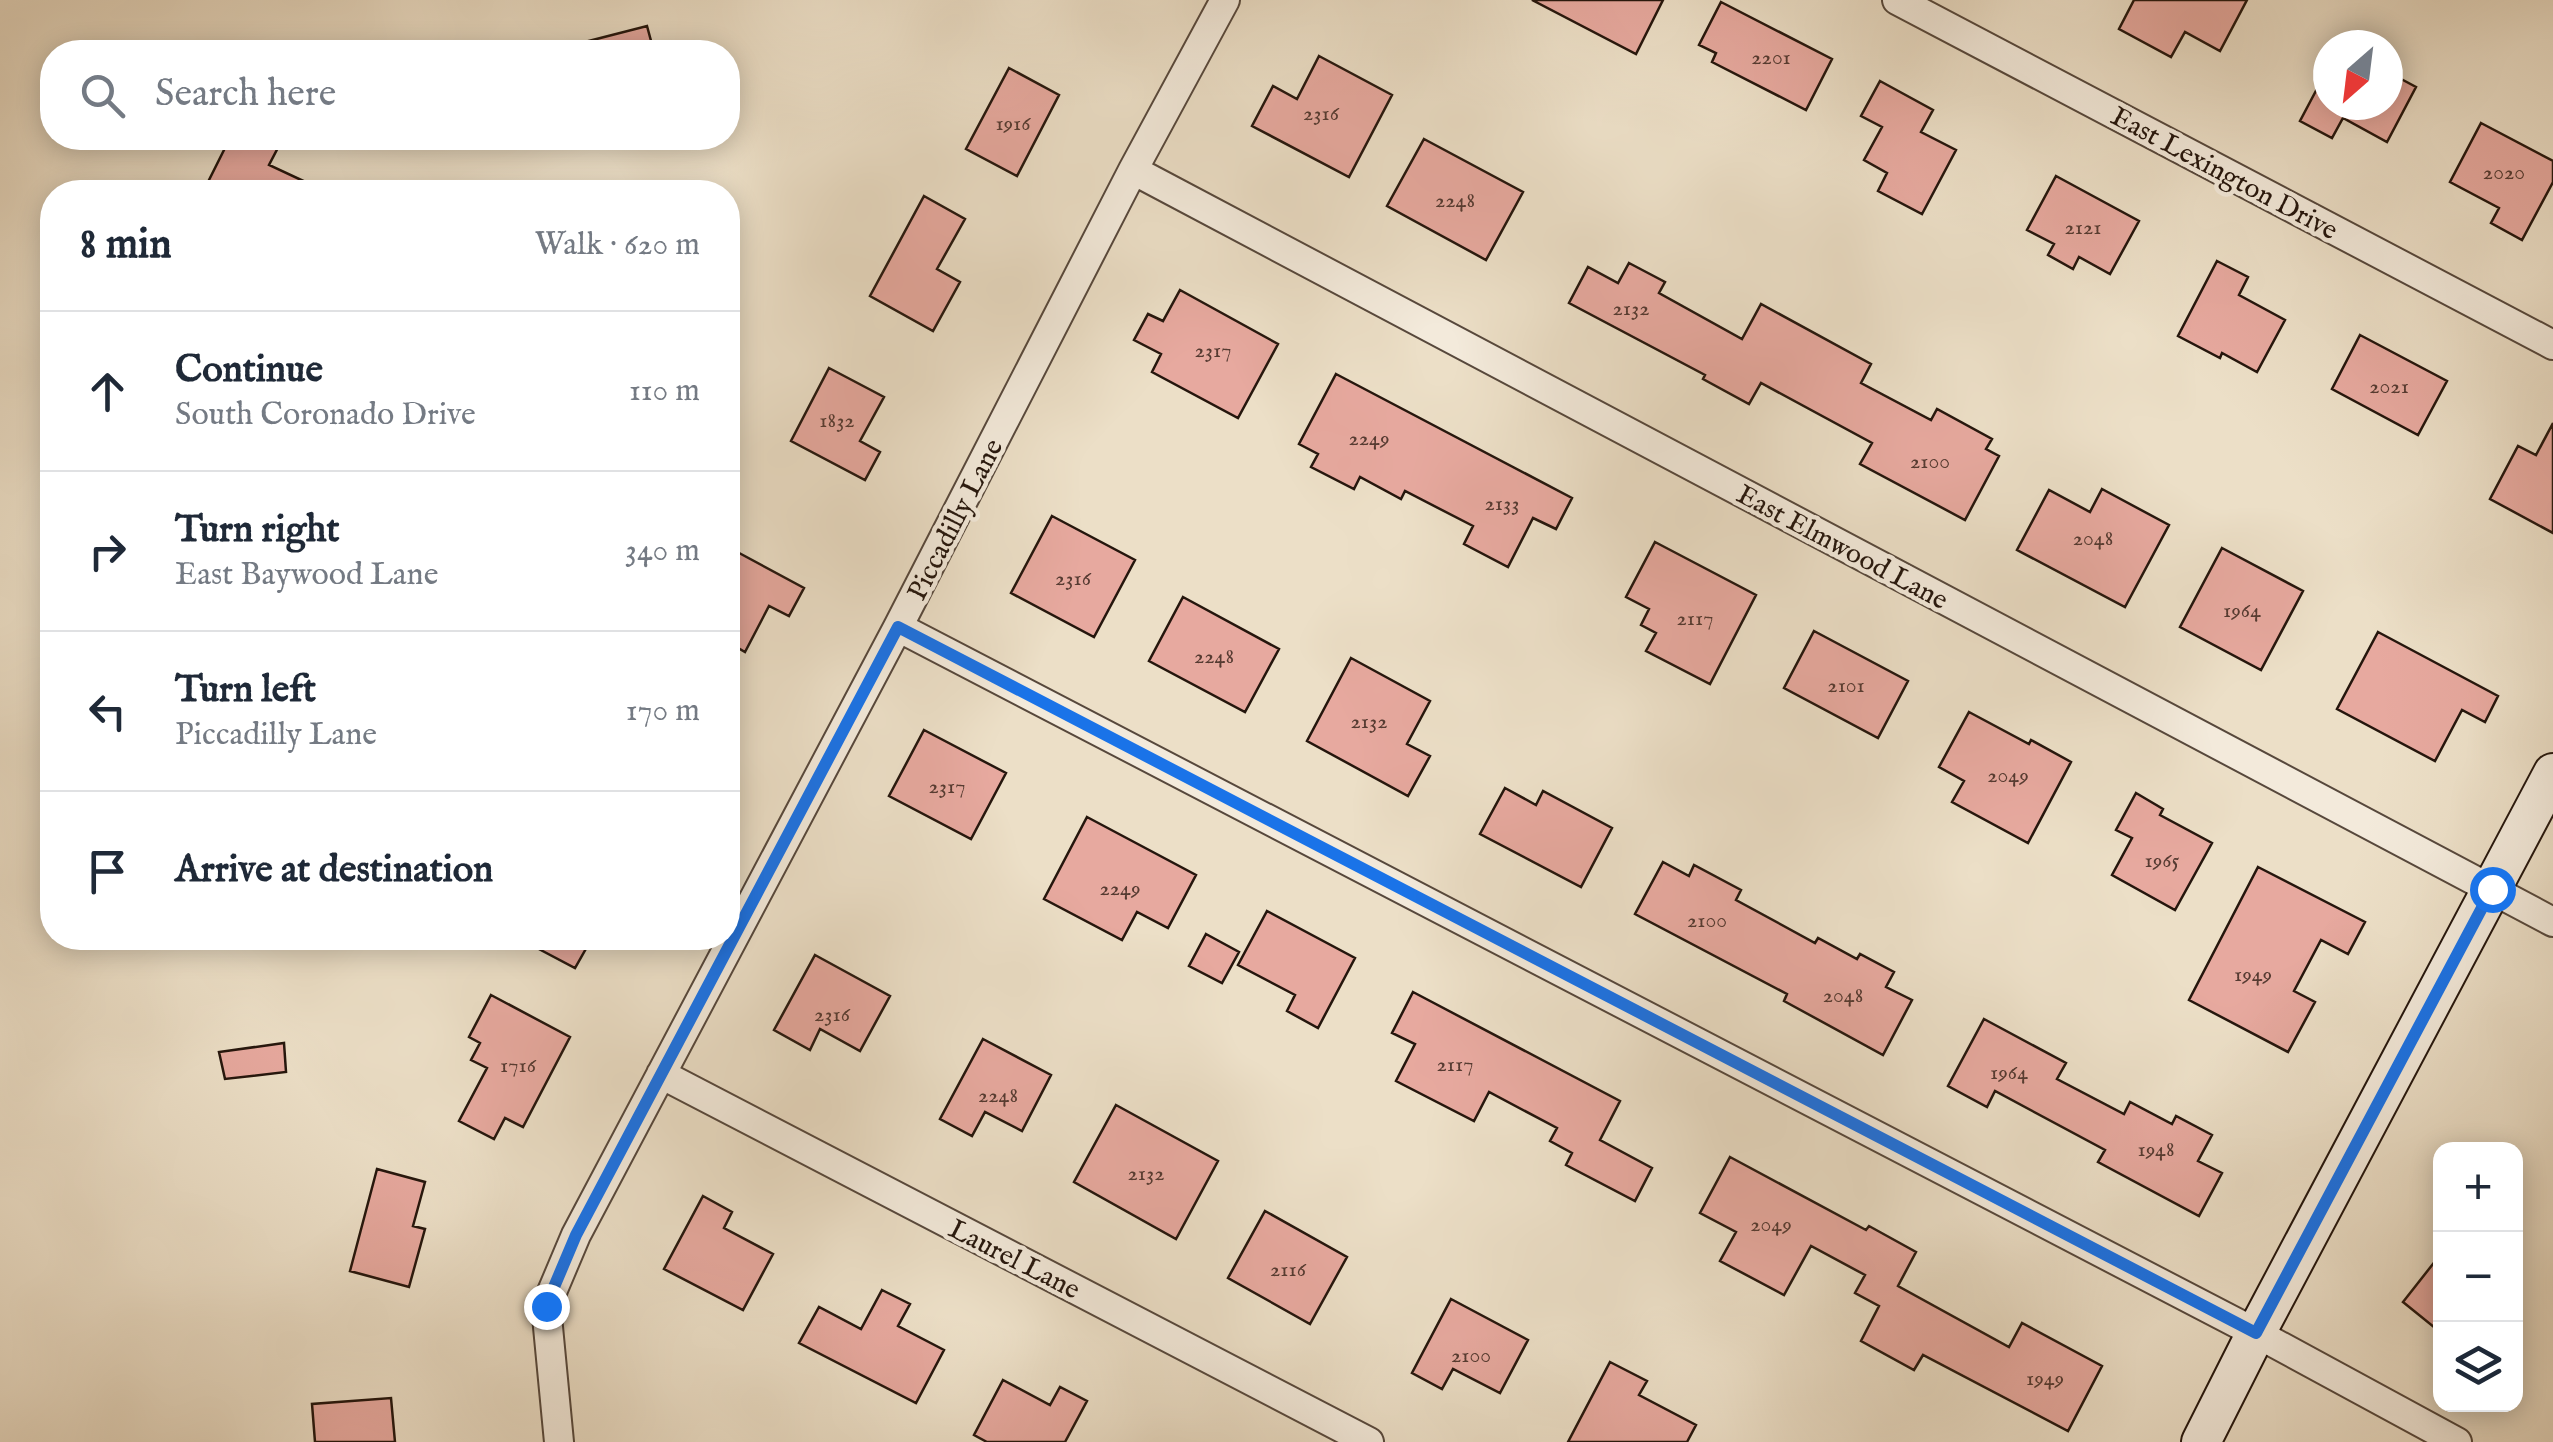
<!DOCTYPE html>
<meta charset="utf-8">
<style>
body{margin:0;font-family:"IM FELL English",serif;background:#f2f2f3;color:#1f2937}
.controls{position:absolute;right:30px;bottom:30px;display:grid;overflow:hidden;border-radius:20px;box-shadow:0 5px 25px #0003}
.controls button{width:90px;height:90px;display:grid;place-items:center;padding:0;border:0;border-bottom:2px solid #e0e1e3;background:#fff;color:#1f2937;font:50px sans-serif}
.compass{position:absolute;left:2313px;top:30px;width:90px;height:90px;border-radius:50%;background:#fff;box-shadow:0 5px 25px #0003;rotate:208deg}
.stop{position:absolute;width:30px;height:30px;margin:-22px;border:8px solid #1a73e8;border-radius:50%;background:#fff}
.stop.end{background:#1a73e8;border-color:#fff;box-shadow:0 2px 10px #0008}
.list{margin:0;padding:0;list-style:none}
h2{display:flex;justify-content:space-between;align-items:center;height:130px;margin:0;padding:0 40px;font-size:42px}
h2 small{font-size:32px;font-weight:400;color:#747a83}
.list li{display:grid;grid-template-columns:65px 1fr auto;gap:30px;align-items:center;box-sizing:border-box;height:160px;padding:0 40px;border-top:2px solid #e0e1e3}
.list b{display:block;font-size:38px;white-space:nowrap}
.list p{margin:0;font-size:32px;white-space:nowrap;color:#747a83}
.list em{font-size:32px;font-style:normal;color:#747a83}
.icon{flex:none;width:55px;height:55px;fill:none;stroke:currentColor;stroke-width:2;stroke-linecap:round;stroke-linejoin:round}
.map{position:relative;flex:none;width:2553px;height:1442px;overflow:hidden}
.search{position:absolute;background:#fff;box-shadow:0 5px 25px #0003;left:40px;top:40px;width:700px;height:110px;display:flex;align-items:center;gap:25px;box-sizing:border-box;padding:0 35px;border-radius:40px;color:#747a83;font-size:38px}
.panel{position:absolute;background:#fff;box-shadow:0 5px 25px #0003;left:40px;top:180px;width:700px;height:770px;border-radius:40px}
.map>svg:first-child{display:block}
</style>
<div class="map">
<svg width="2553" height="1442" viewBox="0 0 2553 1442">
<rect width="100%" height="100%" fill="#ecdfc7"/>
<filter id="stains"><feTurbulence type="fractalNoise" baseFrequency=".002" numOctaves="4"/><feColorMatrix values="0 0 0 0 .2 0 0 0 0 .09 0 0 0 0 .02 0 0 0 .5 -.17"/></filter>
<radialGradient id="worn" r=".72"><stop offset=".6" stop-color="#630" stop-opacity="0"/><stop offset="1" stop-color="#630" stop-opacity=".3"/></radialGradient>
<path fill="#e7a99f" stroke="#25160d" stroke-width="2.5" d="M 1532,0 L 1663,0 L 1636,54 Z
M 2134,0 L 2247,0 L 2220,51 L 2185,32 L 2171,57 L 2119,29 Z
M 1721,2 L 1832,59 L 1806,110 L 1712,62 L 1716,53 L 1699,45 Z
M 647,26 L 654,52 L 578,52 L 577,44 Z
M 1319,56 L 1392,95 L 1349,177 L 1252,126 L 1273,86 L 1297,99 Z
M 1009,68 L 1059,95 L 1017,176 L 966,149 Z
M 2328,68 L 2328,105 L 2388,105 L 2388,72 L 2416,87 L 2387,142 L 2343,118 L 2332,138 L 2300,121 Z
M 1880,81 L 1933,110 L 1921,132 L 1956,150 L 1922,214 L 1878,191 L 1887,173 L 1864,160 L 1882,127 L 1861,116 Z
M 2481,123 L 2553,161 L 2553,182 L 2522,240 L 2491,223 L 2499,208 L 2450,182 Z
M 230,138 L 283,138 L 269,165 L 327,192 L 203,192 Z
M 1424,139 L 1523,192 L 1486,260 L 1387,206 Z
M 2056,176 L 2139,221 L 2110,274 L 2079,257 L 2073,269 L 2048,255 L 2054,244 L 2027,230 Z
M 924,196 L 965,219 L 937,269 L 960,282 L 933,331 L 870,296 Z
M 2217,261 L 2248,277 L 2239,295 L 2285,320 L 2257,372 L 2222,353 L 2220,358 L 2178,336 Z
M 1629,263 L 1665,282 L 1659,293 L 1742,339 L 1761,304 L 1871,364 L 1861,383 L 1931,420 L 1937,409 L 1992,439 L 1986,449 L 1999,456 L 1965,520 L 1860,464 L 1872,443 L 1761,383 L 1749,404 L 1703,379 L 1705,375 L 1569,303 L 1588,267 L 1618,283 Z
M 1180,290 L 1278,344 L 1238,418 L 1152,372 L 1161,354 L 1134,340 L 1148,314 L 1163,321 Z
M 2360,335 L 2447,381 L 2418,435 L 2332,389 Z
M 829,368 L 884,397 L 860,441 L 880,452 L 865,480 L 791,441 Z
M 1336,374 L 1572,498 L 1556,529 L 1533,518 L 1508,567 L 1464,544 L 1473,526 L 1405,491 L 1401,499 L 1360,477 L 1354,489 L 1311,467 L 1318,454 L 1299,444 Z
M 2553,423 L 2553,533 L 2490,499 L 2518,446 L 2536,455 Z
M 2102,489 L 2169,525 L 2125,607 L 2017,550 L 2049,490 L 2090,512 Z
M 1052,516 L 1135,560 L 1094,637 L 1011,593 Z
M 1655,542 L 1756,595 L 1710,684 L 1646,651 L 1656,633 L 1641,625 L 1649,609 L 1626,597 Z
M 728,547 L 804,588 L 789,616 L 769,606 L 745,652 L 728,642 Z
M 2222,548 L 2303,591 L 2261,670 L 2180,627 Z
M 1183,597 L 1279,649 L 1245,712 L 1149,661 Z
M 1814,631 L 1908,681 L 1878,738 L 1784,688 Z
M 2378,632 L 2498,696 L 2485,722 L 2462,710 L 2435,761 L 2337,709 Z
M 1351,658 L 1430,701 L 1407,744 L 1430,756 L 1408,796 L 1307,741 Z
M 1969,712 L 2029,744 L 2031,740 L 2071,762 L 2028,843 L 1952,802 L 1964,781 L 1939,767 Z
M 924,730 L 1006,773 L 971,839 L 889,796 Z
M 1505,788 L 1536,805 L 1543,791 L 1612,828 L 1581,887 L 1480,834 Z
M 2136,793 L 2163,809 L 2160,815 L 2212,843 L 2175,910 L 2112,875 L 2132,838 L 2116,830 Z
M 1087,817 L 1196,875 L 1168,928 L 1137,912 L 1122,940 L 1044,899 Z
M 1663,862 L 1689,876 L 1694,865 L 1741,890 L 1736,900 L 1815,943 L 1818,938 L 1857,959 L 1860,954 L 1894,972 L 1886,987 L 1912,1000 L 1883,1055 L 1784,1001 L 1787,994 L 1635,914 Z
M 2258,867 L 2365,922 L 2348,954 L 2321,940 L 2294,991 L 2315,1002 L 2288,1052 L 2189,1000 Z
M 1267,911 L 1355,958 L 1318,1028 L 1287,1011 L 1295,995 L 1238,965 Z
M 1206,934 L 1239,952 L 1222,983 L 1189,966 Z
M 518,938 L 592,938 L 575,968 Z
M 815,955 L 890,996 L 860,1051 L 820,1029 L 810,1050 L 774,1030 Z
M 1413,992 L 1620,1101 L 1600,1140 L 1652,1168 L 1635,1201 L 1566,1165 L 1572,1153 L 1550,1141 L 1557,1128 L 1489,1092 L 1474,1121 L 1396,1081 L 1415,1044 L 1392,1033 Z
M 491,995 L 570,1037 L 523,1127 L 505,1118 L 494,1139 L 459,1121 L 487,1068 L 471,1060 L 480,1043 L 469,1037 Z
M 1984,1019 L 2066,1063 L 2057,1079 L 2124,1114 L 2130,1102 L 2172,1124 L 2176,1116 L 2212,1135 L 2198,1161 L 2222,1173 L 2199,1216 L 2098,1162 L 2105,1150 L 1995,1091 L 1987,1107 L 1948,1086 Z
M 983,1039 L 1051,1075 L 1022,1131 L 985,1112 L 972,1136 L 940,1119 Z
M 284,1043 L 286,1072 L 225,1079 L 219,1052 Z
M 1116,1105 L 1218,1161 L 1176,1239 L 1074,1182 Z
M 1730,1157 L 1866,1230 L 1869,1226 L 1916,1252 L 1898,1286 L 2009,1347 L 2022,1323 L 2102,1366 L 2068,1431 L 1923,1355 L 1914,1370 L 1861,1341 L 1879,1306 L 1855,1293 L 1865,1275 L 1811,1246 L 1784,1295 L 1720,1261 L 1736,1232 L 1700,1213 Z
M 377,1169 L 425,1182 L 413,1226 L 425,1229 L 409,1287 L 350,1271 Z
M 703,1196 L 732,1212 L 724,1228 L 773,1254 L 743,1310 L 664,1269 Z
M 1265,1211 L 1347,1257 L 1310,1324 L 1228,1278 Z
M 2440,1255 L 2440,1332 L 2403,1302 Z
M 882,1290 L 910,1304 L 898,1326 L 944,1350 L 916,1403 L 799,1343 L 819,1307 L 861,1329 Z
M 1451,1299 L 1528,1340 L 1500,1393 L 1453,1369 L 1442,1389 L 1412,1373 Z
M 1610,1362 L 1647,1381 L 1639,1395 L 1696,1425 L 1687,1442 L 1568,1442 Z
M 1003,1380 L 1050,1405 L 1060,1387 L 1087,1401 L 1065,1442 L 987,1442 L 974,1435 Z
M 391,1398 L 395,1442 L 315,1442 L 312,1404 Z"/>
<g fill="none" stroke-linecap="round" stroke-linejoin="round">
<defs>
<path id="street" d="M 1897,0 L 2553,345
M 1133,170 L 2553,922
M 898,627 L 2256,1333 L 2457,1442
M 661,1074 L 1369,1442
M 559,1442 L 546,1306 L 576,1235 L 898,627 L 1133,170 L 1225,0"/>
<path id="secondary" d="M 2201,1442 L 2256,1333 L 2553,773"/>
</defs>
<use href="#street" stroke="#57483c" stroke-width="32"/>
<use href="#secondary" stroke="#25160d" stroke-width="42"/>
<use href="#street" stroke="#f3eadb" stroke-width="28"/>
<use href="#secondary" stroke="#f3eadb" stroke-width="38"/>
</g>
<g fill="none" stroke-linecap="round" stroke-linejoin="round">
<path stroke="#1a73e8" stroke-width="12" d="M 546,1306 L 576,1235 L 898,627 L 2256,1333 L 2492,889"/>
</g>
<g text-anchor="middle" stroke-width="9" stroke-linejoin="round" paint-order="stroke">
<g font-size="22" fill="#563b32">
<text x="1771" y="64">2201</text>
<text x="1321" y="120">2316</text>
<text x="1013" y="130">1916</text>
<text x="2504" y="179">2020</text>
<text x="1455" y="207">2248</text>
<text x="2083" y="234">2121</text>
<text x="1631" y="315">2132</text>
<text x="1213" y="357">2317</text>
<text x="2389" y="393">2021</text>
<text x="837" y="427">1832</text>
<text x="1369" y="445">2249</text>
<text x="1930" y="468">2100</text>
<text x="1502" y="510">2133</text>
<text x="2093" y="545">2048</text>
<text x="1073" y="585">2316</text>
<text x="2242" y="617">1964</text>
<text x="1695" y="625">2117</text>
<text x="1214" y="663">2248</text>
<text x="1846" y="692">2101</text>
<text x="1369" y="728">2132</text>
<text x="2008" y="782">2049</text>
<text x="947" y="793">2317</text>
<text x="2162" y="867">1965</text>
<text x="1120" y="895">2249</text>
<text x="1707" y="927">2100</text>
<text x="2253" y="981">1949</text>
<text x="1843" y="1002">2048</text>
<text x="832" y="1021">2316</text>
<text x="1455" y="1071">2117</text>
<text x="518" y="1072">1716</text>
<text x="2009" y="1079">1964</text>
<text x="998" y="1102">2248</text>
<text x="2156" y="1156">1948</text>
<text x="1146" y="1180">2132</text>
<text x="1771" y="1231">2049</text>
<text x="1288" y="1276">2116</text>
<text x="1471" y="1362">2100</text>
<text x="2045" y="1385">1949</text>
</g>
<g font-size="28" fill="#25160d" stroke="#f3eadb">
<text transform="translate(2225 172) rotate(28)" y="10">East Lexington Drive</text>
<text transform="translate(954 519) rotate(-63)" y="10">Piccadilly Lane</text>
<text transform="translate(1843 546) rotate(28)" y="10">East Elmwood Lane</text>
<text transform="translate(1015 1258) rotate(27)" y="10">Laurel Lane</text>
</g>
</g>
<rect width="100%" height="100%" filter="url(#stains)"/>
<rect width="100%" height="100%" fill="url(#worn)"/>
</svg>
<div class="controls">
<button>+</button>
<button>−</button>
<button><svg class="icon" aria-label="layers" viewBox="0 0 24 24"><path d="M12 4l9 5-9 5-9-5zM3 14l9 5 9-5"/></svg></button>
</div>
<svg class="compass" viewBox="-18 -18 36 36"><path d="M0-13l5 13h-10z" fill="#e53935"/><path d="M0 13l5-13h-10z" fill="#747a83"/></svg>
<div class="stop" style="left:2492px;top:889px"></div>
<div class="stop end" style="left:546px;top:1306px"></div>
<div class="search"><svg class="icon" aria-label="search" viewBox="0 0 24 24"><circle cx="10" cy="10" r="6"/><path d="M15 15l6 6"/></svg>Search here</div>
<section class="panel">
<h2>8 min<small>Walk · 620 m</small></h2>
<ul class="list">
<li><svg class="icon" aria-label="ahead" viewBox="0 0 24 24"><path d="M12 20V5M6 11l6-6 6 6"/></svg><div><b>Continue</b><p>South Coronado Drive</p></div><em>110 m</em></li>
<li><svg class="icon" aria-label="right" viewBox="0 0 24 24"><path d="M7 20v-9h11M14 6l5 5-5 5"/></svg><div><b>Turn right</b><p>East Baywood Lane</p></div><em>340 m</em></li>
<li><svg class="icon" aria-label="left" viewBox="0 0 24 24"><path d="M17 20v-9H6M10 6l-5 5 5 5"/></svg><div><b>Turn left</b><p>Piccadilly Lane</p></div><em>170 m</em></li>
<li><svg class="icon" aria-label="arrive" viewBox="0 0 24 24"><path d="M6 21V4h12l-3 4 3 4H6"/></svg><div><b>Arrive at destination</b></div></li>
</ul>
</section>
</div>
